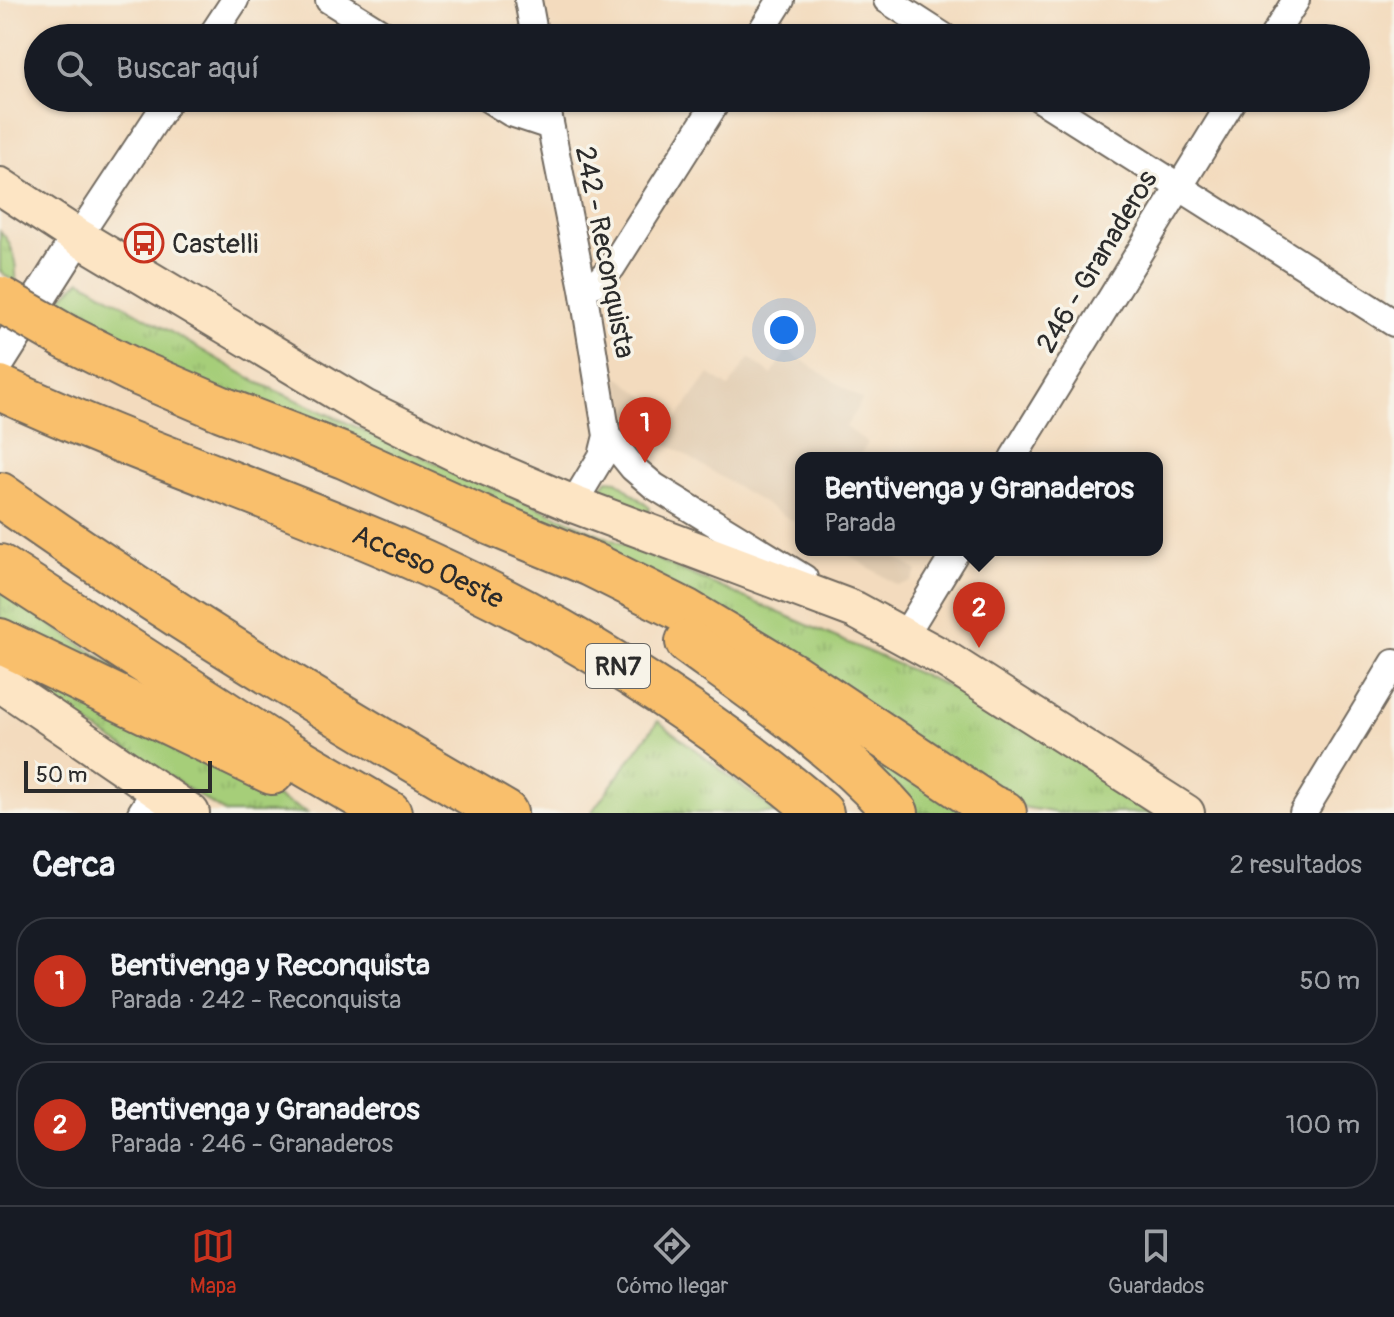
<!DOCTYPE html>
<html lang="es">
<meta charset="utf-8">
<style>
body{margin:0;font-family:Pangolin,sans-serif;background:#242831;color:#f1f3f6}
.scale{position:absolute;left:24px;bottom:20px;width:188px;box-sizing:border-box;padding-left:8px;border:4px solid #2b2b2b;border-top:0;font-size:22px;line-height:28px;white-space:nowrap;color:#2b2b2b;-webkit-text-stroke:6px #f7f3e8;paint-order:stroke}
.you{position:absolute;left:784px;top:330px;width:28px;height:28px;margin:-20px;border:6px solid #fff;border-radius:50%;background:#1a73e8;box-shadow:0 0 0 12px #1a73e833}
.badge{display:grid;place-items:center;width:52px;height:52px;border-radius:50%;background:#c8321e;color:#fff;font-size:26px;font-weight:700}
.pin{position:absolute;translate:-50% -66px;filter:drop-shadow(0 2px 4px #0008)}
.pin::after{content:'';position:absolute;top:42px;width:28px;height:24px;background:inherit;clip-path:polygon(0 0,100% 0,50% 100%)}
.popup{position:absolute;left:795px;top:452px;width:368px;height:104px;box-sizing:border-box;display:grid;place-content:center;border-radius:16px;background:#171b24;filter:drop-shadow(0 2px 6px #0005);font-size:26px;white-space:nowrap;color:#9ea1a6}
.popup b{font-size:30px;color:#f1f3f6}
.popup::after{content:'';position:absolute;left:50%;top:100%;margin-left:-16px;border:16px solid transparent;border-top-color:#171b24}
.list{margin:0;padding:0;list-style:none}
h2{display:flex;justify-content:space-between;align-items:center;height:104px;margin:0;padding:0 32px;font-size:34px}
h2 small{font-size:26px;font-weight:400;color:#9ea1a6}
.list li{display:grid;grid-template-columns:52px 1fr auto;gap:24px;align-items:center;box-sizing:border-box;height:128px;margin:0 16px 16px;padding:0 16px;border:2px solid #363941;border-radius:32px}
.list b{display:block;font-size:30px;white-space:nowrap}
.list p{margin:0;font-size:26px;white-space:nowrap;color:#9ea1a6}
.list em{font-size:26px;font-style:normal;color:#9ea1a6}
.icon{flex:none;width:44px;height:44px;fill:none;stroke:currentColor;stroke-width:2;stroke-linecap:round;stroke-linejoin:round}
.map{position:relative;flex:none;width:1394px;height:813px;overflow:hidden}
.search{position:absolute;background:#171b24;box-shadow:0 2px 6px #0004;left:24px;right:24px;top:24px;height:88px;display:flex;align-items:center;gap:20px;box-sizing:border-box;padding:0 28px;border-radius:44px;color:#9ea1a6;font-size:30px}
.sheet{height:392px;background:#171b24}
nav{display:flex;justify-content:space-around;align-items:center;box-sizing:border-box;height:112px;border-top:2px solid #363941;background:#171b24;font-size:22px;color:#9ea1a6}
nav a{display:grid;justify-items:center;gap:4px}
nav .on{color:#c8321e}
.map>svg:first-child{display:block}
</style>
<div class="map">
<svg width="1394" height="813" viewBox="0 0 1394 813">
<defs>
<pattern id="grass-tufts" width="24" height="20" patternUnits="userSpaceOnUse" patternTransform="scale(2)"><rect width="24" height="20" fill="#a6ce79"/><path d="M3 7l-1-3M5 7V3M7 7l1-3M15 17l-1-3M17 17v-4M19 17l1-3" fill="none" stroke="#8fb169"/></pattern>
</defs>
<rect width="100%" height="100%" fill="#f7f3e8"/>
<filter id="ink" filterUnits="userSpaceOnUse"><feTurbulence type="fractalNoise" baseFrequency=".0125" numOctaves="2"/><feDisplacementMap in="SourceGraphic" scale="16" xChannelSelector="R" yChannelSelector="G"/><feConvolveMatrix kernelMatrix="1 2 1 2 8 2 1 2 1" color-interpolation-filters="sRGB"/></filter>
<filter id="wash" filterUnits="userSpaceOnUse"><feTurbulence type="fractalNoise" baseFrequency=".006" numOctaves="4" result="noise"/><feDisplacementMap in="SourceGraphic" scale="32" xChannelSelector="R" yChannelSelector="G"/><feGaussianBlur stdDeviation="1.8" result="paint"/><feColorMatrix in="noise" values="0 0 0 0 0 0 0 0 0 0 0 0 0 0 0 0 0 1.4 0 .05"/><feComposite in="paint" operator="in"/></filter>
<g filter="url(#wash)">
<rect width="100%" height="100%" fill="#f3dbbe"/>
<path fill="#e2cdb2" d="M 787,350 L 862,400 L 846,427 L 868,443 L 858,458 L 801,458 L 801,526 L 630,421 L 616,375 L 676,420 L 709,374 L 729,387 L 749,358 L 772,375 Z
M 841,550 L 885,550 L 917,571 L 911,582 L 897,585 Z"/>
<path fill="url(#grass-tufts)" stroke="#687c52" stroke-width="2" d="M 0,231 C 14,244 17,266 16,283 L 0,271 Z
M 81,280 L 259,383 L 425,458 L 993,706 L 1155,813 L 1058,813 L 1022,807 L 172,369 L 54,304 Z
M 608,480 L 617,481 L 650,508 L 647,515 L 592,495 Z
M 0,591 L 188,715 L 0,628 Z
M 0,652 L 94,707 L 309,813 L 226,813 L 0,667 Z
M 750,657 L 991,813 L 910,813 Z
M 658,721 L 777,813 L 591,813 Z"/>
</g>
<g filter="url(#ink)">
<g fill="none" stroke-linecap="round" stroke-linejoin="round">
<defs>
<path id="minor" d="M 329,0 L 390,38
M 528,0 L 535,38
M 887,0 L 946,38
M 210,38 L 235,0
M 757,38 L 781,0
M 1272,38 L 1296,0
M 487,98 L 511,113 L 550,126
M 545,98 L 583,289 L 607,436 L 602,456 L 573,504
M 1039,98 L 1394,323
M 78,237 L 170,98
M 583,289 L 600,281 L 612,267 L 719,98
M 607,436 L 633,468 L 654,486 L 804,578
M 1013,458 L 1234,98
M 905,635 L 957,550
M 141,813 L 156,789
M 1303,813 L 1394,663"/>
<path id="tertiary" d="M 0,360 L 78,237"/>
<path id="secondary" d="M 0,186 L 78,237 L 364,408 L 468,459 L 573,504 L 855,610 L 945,659 L 1186,813
M 0,683 L 191,813"/>
<g id="motorway">
<path d="M 66,337 L 134,371 L 222,409 L 344,456 L 492,523 L 591,564 L 687,612 L 792,675 L 990,807 L 1004,813"/>
<path id="s1" d="M 0,388 C 129,448 264,493 394,549 C 547,615 693,705 821,813"/>
<path d="M 0,495 C 162,610 333,713 505,813"/>
<path d="M 0,567 L 283,751 L 389,813"/>
<path d="M 0,641 L 272,772"/>
<path d="M 688,642 C 760,694 837,746 896,813"/>
</g>
</defs>
<use href="#minor" stroke="#71695e" stroke-width="30"/>
<use href="#tertiary" stroke="#71695e" stroke-width="36"/>
<use href="#secondary" stroke="#71695e" stroke-width="40"/>
<use href="#motorway" stroke="#71695e" stroke-width="48"/>
<use href="#minor" stroke="#fff" stroke-width="26"/>
<use href="#tertiary" stroke="#fff" stroke-width="32"/>
<use href="#secondary" stroke="#fde5c4" stroke-width="36"/>
<use href="#motorway" stroke="#f9bf6c" stroke-width="44"/>
<defs>
<path id="motorway-bridge" d="M 0,299 L 66,337"/>
</defs>
<use href="#motorway-bridge" stroke="#71695e" stroke-width="48" stroke-linecap="butt"/>
<use href="#motorway-bridge" stroke="#f9bf6c" stroke-width="44"/>
</g>
</g>
<defs>
<symbol id="bus-ring" viewBox="-11 -11 22 22"><circle r="9.5" fill="#f7f3e8" stroke="#c8321e" stroke-width="1.5"/><path d="M-5-6H5V4H4V6H2V4H-2V6H-4V4H-5ZM-3.5-4V0h7V-4ZM-3.5 1.2v1.5H-2V1.2ZM2 1.2v1.5H3.5V1.2Z" fill="#c8321e"/></symbol>
</defs>
<g fill-rule="evenodd">
<use href="#bus-ring" x="122" y="221" width="44" height="44"/>
</g>
<g text-anchor="middle" stroke-width="7" stroke-linejoin="round" paint-order="stroke">
<rect fill="#f7f3e8" stroke="#686764" stroke-width="2" x="586" y="644" width="64" height="44" rx="6"/>
<g font-size="26" font-weight="bold" fill="#2b2b2b">
<text x="618" y="675">RN7</text>
</g>
<g font-size="28" fill="#2b2b2b" stroke="#f7f3e8" text-anchor="start">
<text x="172" y="253">Castelli</text>
</g>
<g font-size="28" fill="#2b2b2b" stroke="#f7f3e8">
<text transform="translate(606 252) rotate(79)" y="10">242 - Reconquista</text>
<text transform="translate(1096 261) rotate(-59)" y="10">246 - Granaderos</text>
<text dy="10" stroke="none"><textPath href="#s1" startOffset="464">Acceso Oeste</textPath></text>
</g>
</g>
</svg>
<div class="scale">50 m</div>
<div class="you"></div>
<div class="pin badge" style="left:645px;top:463px">1</div>
<div class="pin badge" style="left:979px;top:648px">2</div>
<div class="popup"><b>Bentivenga y Granaderos</b>Parada</div>
<div class="search"><svg class="icon" aria-label="search" viewBox="0 0 24 24"><circle cx="10" cy="10" r="6"/><path d="M15 15l6 6"/></svg>Buscar aquí</div>
</div>
<section class="sheet">
<h2>Cerca<small>2 resultados</small></h2>
<ul class="list">
<li><span class="badge">1</span><div><b>Bentivenga y Reconquista</b><p>Parada · 242 - Reconquista</p></div><em>50 m</em></li>
<li><span class="badge">2</span><div><b>Bentivenga y Granaderos</b><p>Parada · 246 - Granaderos</p></div><em>100 m</em></li>
</ul>
</section>
<nav>
<a class="on"><svg class="icon" aria-label="map" viewBox="0 0 24 24"><path d="M3 6l6-2 6 2 6-2v14l-6 2-6-2-6 2zM9 4v14M15 6v14"/></svg>Mapa</a>
<a><svg class="icon" aria-label="directions" viewBox="0 0 24 24"><path d="M12 3l9 9-9 9-9-9zM9 14v-3h6M13 9l2 2-2 2"/></svg>Cómo llegar</a>
<a><svg class="icon" aria-label="saved" viewBox="0 0 24 24"><path d="M7 4h10v16l-5-4-5 4z"/></svg>Guardados</a>
</nav>
